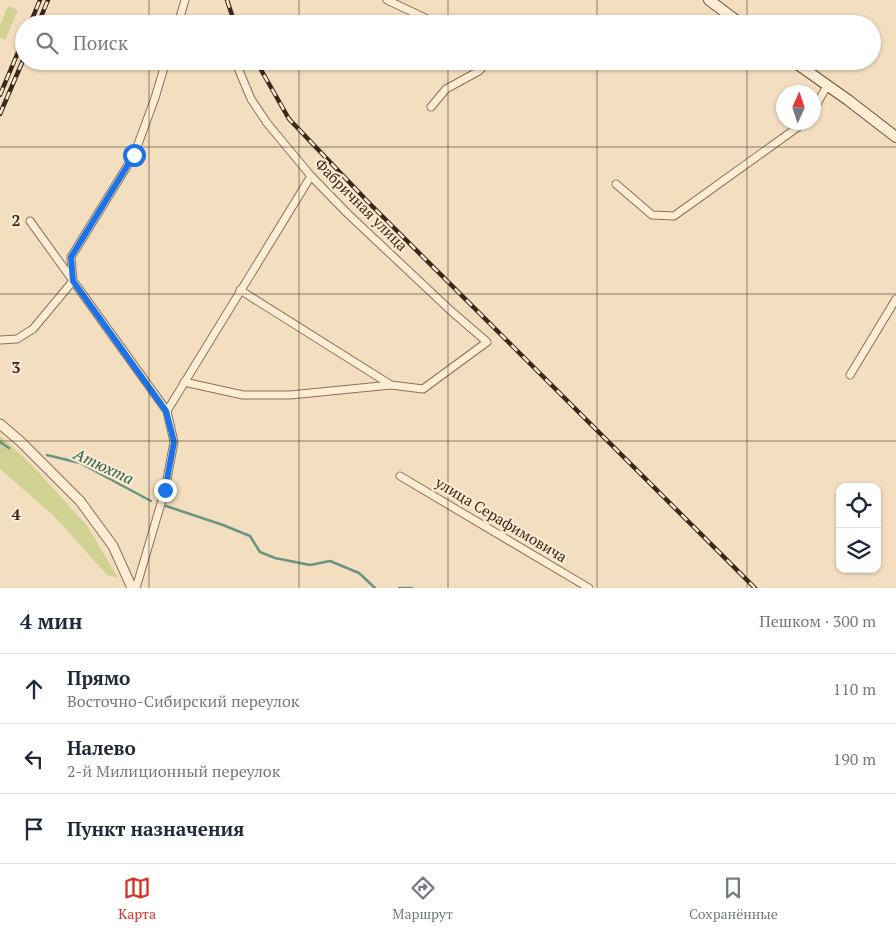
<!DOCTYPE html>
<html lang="ru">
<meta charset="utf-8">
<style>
body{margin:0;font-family:"PT Serif",serif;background:#f6f6f7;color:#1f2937}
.controls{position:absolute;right:15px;bottom:15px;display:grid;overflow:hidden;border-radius:10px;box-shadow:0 1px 4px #0004}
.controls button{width:45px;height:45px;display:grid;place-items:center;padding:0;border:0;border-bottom:1px solid #e0e1e3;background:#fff;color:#1f2937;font:25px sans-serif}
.compass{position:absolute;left:776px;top:85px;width:45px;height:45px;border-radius:50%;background:#fff;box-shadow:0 1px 4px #0004;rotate:3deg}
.stop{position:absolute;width:15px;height:15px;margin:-11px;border:4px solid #1a73e8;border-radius:50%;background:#fff}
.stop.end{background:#1a73e8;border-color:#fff;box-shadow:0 1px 5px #0008}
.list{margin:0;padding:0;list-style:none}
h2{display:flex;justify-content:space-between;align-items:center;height:65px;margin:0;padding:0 20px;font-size:21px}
h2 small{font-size:16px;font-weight:400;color:#747a83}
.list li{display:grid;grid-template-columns:32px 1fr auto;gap:15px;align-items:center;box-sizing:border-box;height:70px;padding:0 20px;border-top:1px solid #e0e1e3}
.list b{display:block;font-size:19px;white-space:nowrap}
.list p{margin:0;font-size:16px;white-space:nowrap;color:#747a83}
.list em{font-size:16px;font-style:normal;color:#747a83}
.icon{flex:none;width:28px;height:28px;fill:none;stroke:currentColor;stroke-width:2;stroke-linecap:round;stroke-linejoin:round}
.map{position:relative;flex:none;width:896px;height:588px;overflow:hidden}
.search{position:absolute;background:#fff;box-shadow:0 1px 4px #0004;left:15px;right:15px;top:15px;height:55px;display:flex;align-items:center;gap:12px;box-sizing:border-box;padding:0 18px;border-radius:28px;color:#747a83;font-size:19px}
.sheet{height:275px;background:#fff}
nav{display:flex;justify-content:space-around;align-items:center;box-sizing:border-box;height:70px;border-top:1px solid #e0e1e3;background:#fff;font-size:14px;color:#747a83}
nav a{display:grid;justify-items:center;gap:2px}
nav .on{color:#d93025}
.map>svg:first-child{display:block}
</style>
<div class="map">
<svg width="896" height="588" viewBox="0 0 896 588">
<rect width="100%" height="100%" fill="#f3dfbf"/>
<path fill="#d0d292" d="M 8,6 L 18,10 L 5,40 L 0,38 L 0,25 Z
M 0,436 L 31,464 L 88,527 L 118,578 L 107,575 L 55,517 L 0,469 Z"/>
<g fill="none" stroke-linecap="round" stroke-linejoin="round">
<path stroke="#699385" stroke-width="2.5" d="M 0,442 L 9,448
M 47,455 L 80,463 L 151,501
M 166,506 L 223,525 L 250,536 L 260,552 L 275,558 L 310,565 L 330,561 L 359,573 L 375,588
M 399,588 L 412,588"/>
<defs>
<path id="minor" d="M 387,0 L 438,24
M 178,24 L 185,0
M 431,107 L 446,89 L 479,71 L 488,61
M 814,109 L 827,86
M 616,184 L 652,215 L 674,216 L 805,122
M 30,221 L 167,411 L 174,442 L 165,490 L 136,588
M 240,290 L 391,385
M 0,340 L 17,339 L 33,329 L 73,281 L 71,257 L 134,155 L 155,98 L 166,61
M 850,375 L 896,299
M 184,382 L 243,395 L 290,395 L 391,385 L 423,389 L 487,342 L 450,310 L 348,214 L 311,176 L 267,123 L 251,99 L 238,68
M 167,411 L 311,176
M 400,476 L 589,588"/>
<path id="tertiary" d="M 0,424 L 20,441 L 80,501 L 113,546 L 132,588"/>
<path id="secondary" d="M 709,0 L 741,24
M 793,61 L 848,100 L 896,137"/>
</defs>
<use href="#minor" stroke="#8e6f55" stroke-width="9"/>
<use href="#tertiary" stroke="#8e6f55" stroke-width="11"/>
<use href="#secondary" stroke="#6f5039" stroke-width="12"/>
<use href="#minor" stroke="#fcedd4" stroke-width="7"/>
<use href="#tertiary" stroke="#fcedd4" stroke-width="9"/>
<use href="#secondary" stroke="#fcedd4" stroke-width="10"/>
<defs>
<path id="rail" d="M 227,0 L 235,24
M 30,24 L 40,0
M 38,24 L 48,0
M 256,61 L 289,119 L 370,204 L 755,588
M 0,95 L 24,38
M 0,114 L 24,58"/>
</defs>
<use href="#rail" stroke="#3b281b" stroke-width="4.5"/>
<use href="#rail" stroke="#f9ead0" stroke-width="2.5" stroke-dasharray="8" stroke-linecap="butt"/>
</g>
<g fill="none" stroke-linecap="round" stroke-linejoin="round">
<path stroke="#1a73e8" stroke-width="6" d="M 134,155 L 71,257 L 73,281 L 166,411 L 174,442 L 165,490"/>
</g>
<path fill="none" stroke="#3b281b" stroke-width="1" stroke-opacity="0.55" d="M 149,0 L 149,24M 299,0 L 299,24M 448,0 L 448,24M 597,0 L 597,24M 747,0 L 747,24M 149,61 L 149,588M 299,61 L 299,588M 448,61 L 448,588M 597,61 L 597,588M 747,61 L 747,588M 0,147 L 896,147M 0,294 L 896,294M 0,441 L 896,441"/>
<g text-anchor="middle" stroke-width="4.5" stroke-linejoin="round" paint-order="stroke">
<g font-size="15" fill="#3b281b" stroke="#f9ead0">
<text transform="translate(361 205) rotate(45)" y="5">Фабричная улица</text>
<text transform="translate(501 520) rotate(31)" y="5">улица Серафимовича</text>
</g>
<g font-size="16" font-style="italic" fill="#295d56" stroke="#f9ead0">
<text transform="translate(104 466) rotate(25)" y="6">Атюхта</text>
</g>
</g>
<g font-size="16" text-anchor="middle" font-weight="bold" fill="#3b281b" stroke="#f9ead0" stroke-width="4.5" stroke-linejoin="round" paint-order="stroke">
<text x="16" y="226">2</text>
<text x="16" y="373">3</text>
<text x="16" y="520">4</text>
</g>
</svg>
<div class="controls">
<button><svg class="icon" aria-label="locate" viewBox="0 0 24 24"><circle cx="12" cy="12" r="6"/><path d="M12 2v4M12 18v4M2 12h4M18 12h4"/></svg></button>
<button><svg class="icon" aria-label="layers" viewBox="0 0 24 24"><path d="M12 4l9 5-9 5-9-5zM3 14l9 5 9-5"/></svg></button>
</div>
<svg class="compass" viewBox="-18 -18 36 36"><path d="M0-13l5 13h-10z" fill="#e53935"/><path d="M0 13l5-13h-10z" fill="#747a83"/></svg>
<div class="stop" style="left:134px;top:155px"></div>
<div class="stop end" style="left:165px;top:490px"></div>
<div class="search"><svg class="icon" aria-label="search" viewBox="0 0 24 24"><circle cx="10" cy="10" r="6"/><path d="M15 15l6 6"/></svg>Поиск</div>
</div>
<section class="sheet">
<h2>4 мин<small>Пешком · 300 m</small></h2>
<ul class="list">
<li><svg class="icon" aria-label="ahead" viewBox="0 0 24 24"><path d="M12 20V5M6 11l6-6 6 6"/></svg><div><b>Прямо</b><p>Восточно-Сибирский переулок</p></div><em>110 m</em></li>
<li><svg class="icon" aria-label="left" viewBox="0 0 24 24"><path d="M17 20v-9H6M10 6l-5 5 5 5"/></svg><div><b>Налево</b><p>2-й Милиционный переулок</p></div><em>190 m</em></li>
<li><svg class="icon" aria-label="arrive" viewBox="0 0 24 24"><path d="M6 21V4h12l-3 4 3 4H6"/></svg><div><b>Пункт назначения</b></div></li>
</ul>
</section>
<nav>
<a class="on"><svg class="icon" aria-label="map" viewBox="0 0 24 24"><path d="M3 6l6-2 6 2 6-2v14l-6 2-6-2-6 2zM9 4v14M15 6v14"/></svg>Карта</a>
<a><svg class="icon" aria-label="directions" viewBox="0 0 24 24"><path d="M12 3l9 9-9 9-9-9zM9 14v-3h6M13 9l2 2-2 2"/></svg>Маршрут</a>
<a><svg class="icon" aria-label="saved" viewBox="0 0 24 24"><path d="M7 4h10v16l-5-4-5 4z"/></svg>Сохранённые</a>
</nav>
